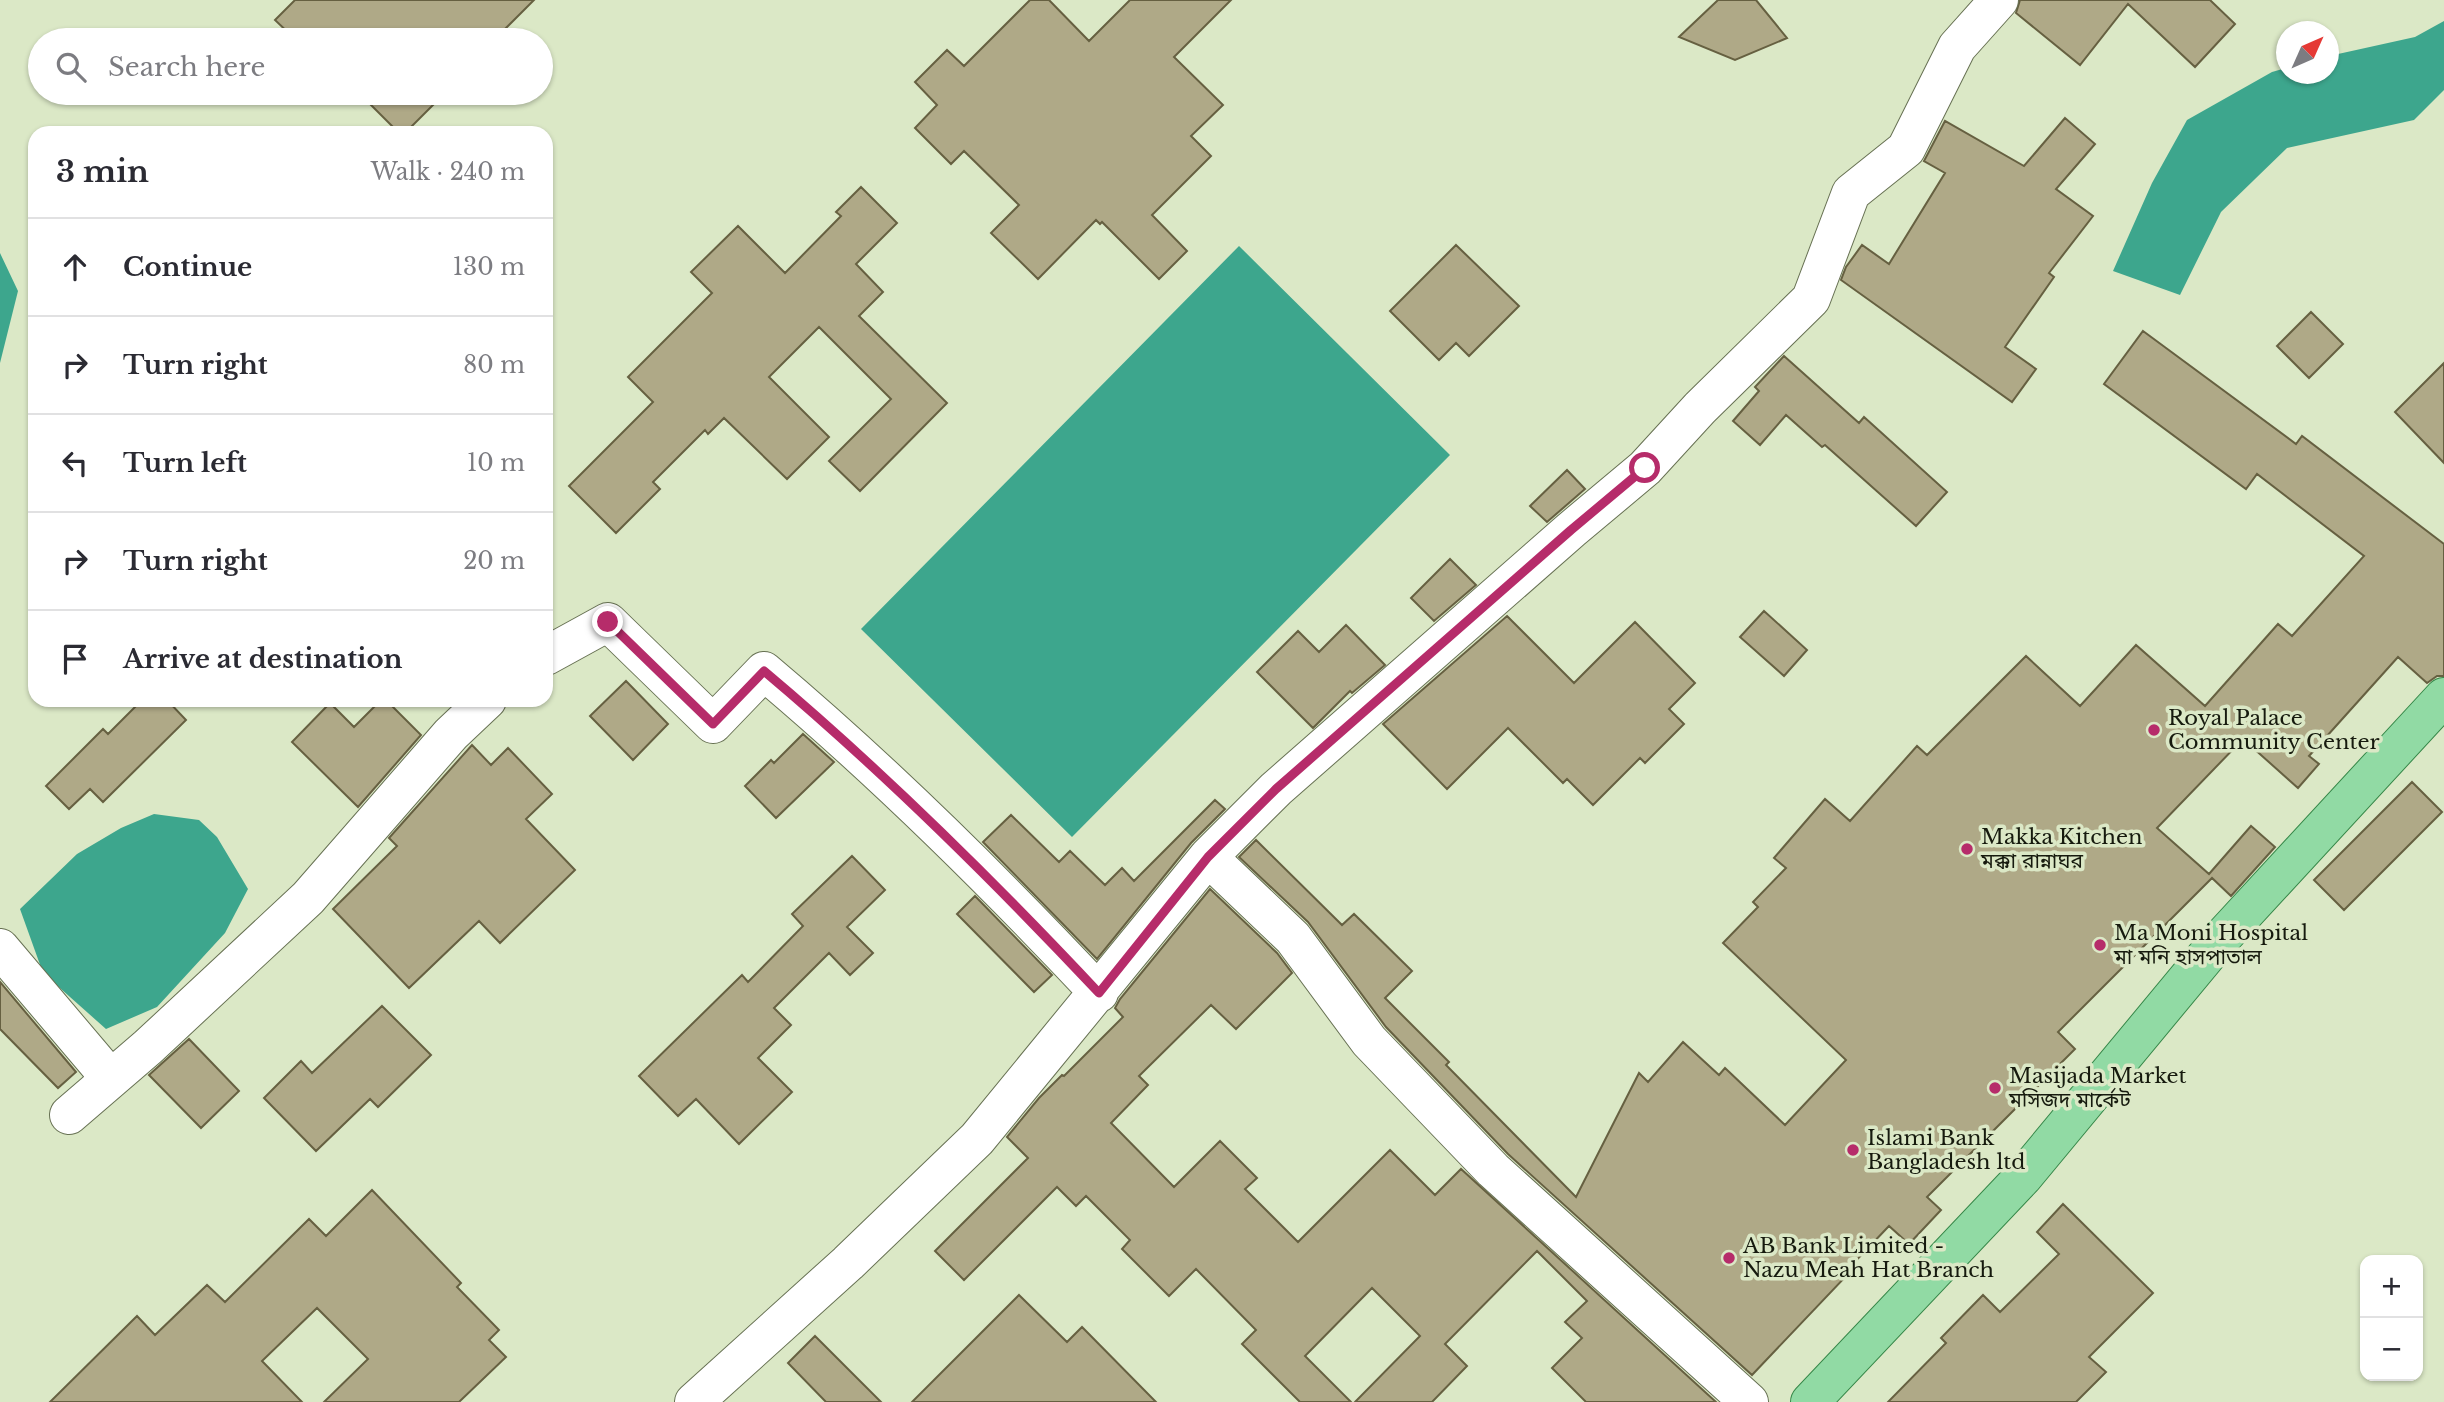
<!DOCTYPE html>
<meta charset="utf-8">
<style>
body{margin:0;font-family:"Libre Baskerville","Noto Sans Bengali",serif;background:#f7f7f7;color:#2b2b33}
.controls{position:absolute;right:21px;bottom:21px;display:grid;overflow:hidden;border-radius:14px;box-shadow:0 2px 5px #0004}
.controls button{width:63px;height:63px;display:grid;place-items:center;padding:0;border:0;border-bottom:2px solid #e1e1e2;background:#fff;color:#2b2b33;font:35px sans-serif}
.compass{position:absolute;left:2276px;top:21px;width:63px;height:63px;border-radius:50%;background:#fff;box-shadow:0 2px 5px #0004;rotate:45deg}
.stop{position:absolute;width:21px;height:21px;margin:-16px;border:5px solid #b62c6a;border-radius:50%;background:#fff}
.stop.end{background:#b62c6a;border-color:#fff;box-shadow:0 2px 7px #0008}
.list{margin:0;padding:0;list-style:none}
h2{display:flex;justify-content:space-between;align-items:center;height:91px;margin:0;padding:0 28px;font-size:30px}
h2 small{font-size:23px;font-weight:400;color:#7c7c81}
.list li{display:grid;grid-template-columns:46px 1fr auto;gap:21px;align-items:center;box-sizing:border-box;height:98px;padding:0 28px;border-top:2px solid #e1e1e2}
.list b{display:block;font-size:26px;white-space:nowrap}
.list em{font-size:23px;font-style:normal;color:#7c7c81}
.icon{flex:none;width:38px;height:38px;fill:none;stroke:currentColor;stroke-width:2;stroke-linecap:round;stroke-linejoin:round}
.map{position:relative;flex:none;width:2444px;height:1402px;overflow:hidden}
.search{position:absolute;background:#fff;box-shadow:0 2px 5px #0004;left:28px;top:28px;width:525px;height:77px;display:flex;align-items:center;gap:18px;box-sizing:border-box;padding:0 24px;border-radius:38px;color:#7c7c81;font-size:26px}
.panel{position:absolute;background:#fff;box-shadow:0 2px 5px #0004;left:28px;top:126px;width:525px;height:581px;border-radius:21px}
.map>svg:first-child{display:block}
</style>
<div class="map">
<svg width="2444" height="1402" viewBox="0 0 2444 1402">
<rect width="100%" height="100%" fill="#dbe8c6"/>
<path fill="#3da68d" d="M 2444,21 L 2444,90 L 2414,120 L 2287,148 L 2221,212 L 2180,295 L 2113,271 L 2152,183 L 2187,120 L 2272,72 L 2286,68 L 2286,74 L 2328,74 L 2329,56 L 2415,37 Z
M 1239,246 L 1450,455 L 1072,837 L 861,629 Z
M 0,253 L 18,291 L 0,363 Z
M 154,814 L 199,820 L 217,837 L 248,889 L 225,933 L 157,1007 L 106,1029 L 43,973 L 20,909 L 77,854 L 121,828 Z"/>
<path fill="#afa987" stroke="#666041" stroke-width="2" d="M 295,0 L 534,0 L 494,40 L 296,40 L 275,20 Z
M 1030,0 L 1049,0 L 1089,41 L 1130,0 L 1231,0 L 1174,57 L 1223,105 L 1191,136 L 1211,156 L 1152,215 L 1187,251 L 1159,279 L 1102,222 L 1100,224 L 1096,220 L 1038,279 L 991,233 L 1019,205 L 964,151 L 951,164 L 915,128 L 937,105 L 915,82 L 947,50 L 964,66 Z
M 1718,0 L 1756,0 L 1787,38 L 1735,60 L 1679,37 Z
M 2020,0 L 2210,0 L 2235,24 L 2195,67 L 2128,4 L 2080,65 L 2016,13 Z
M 359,93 L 445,93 L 405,133 L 399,133 Z
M 2065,118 L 2095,144 L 2056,189 L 2093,216 L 2049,273 L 2054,277 L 2005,347 L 2036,369 L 2012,402 L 1841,280 L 1846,267 L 1862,245 L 1889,264 L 1945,173 L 1924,161 L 1945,121 L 2024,166 Z
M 861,187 L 897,223 L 856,264 L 883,292 L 859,316 L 947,403 L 860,491 L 829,461 L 891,399 L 819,327 L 769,377 L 829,437 L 787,479 L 724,418 L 708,434 L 705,430 L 653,482 L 660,489 L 616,533 L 569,486 L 653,402 L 628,377 L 712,293 L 691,272 L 738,226 L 785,273 L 841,216 L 836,212 Z
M 1456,245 L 1519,306 L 1469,356 L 1456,343 L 1439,360 L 1390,311 Z
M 2311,312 L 2343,344 L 2309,378 L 2277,346 Z
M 2143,331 L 2296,444 L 2302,436 L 2444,544 L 2444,676 L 2437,676 L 2427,683 L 2398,657 L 2309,756 L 2319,764 L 2298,788 L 2243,739 L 2157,828 L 2209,874 L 2251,826 L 2275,847 L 2231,896 L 2212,878 L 2058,1032 L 2075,1049 L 1927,1197 L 1941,1210 L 1909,1244 L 1889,1226 L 1847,1270 L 1850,1272 L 1752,1375 L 1508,1154 L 1386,1027 L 1308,922 L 1239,857 L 1256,840 L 1342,925 L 1354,914 L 1412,971 L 1385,998 L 1449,1062 L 1446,1065 L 1576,1197 L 1639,1073 L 1648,1082 L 1683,1042 L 1719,1075 L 1725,1068 L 1785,1125 L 1846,1060 L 1723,943 L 1758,907 L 1753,902 L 1786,868 L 1774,858 L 1825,799 L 1850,821 L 1917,746 L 1927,755 L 2026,656 L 2080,706 L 2136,645 L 2205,706 L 2278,624 L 2292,636 L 2364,556 L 2257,474 L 2246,489 L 2104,384 Z
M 1784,356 L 1859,423 L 1864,417 L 1947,492 L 1916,526 L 1825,445 L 1822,447 L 1786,415 L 1760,445 L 1733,421 L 1759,391 L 1755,387 Z
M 2444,363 L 2444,463 L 2395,412 Z
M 1567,470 L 1585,489 L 1547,522 L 1530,506 Z
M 1450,559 L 1476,585 L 1434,621 L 1411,598 Z
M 1764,611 L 1807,650 L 1784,676 L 1740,637 Z
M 1507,616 L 1574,683 L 1635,622 L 1695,683 L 1669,709 L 1684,724 L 1645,763 L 1640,758 L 1593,805 L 1567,779 L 1563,783 L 1508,728 L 1447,789 L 1383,724 Z
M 1346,625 L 1385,665 L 1352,693 L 1350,691 L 1313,728 L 1257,672 L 1298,631 L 1319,652 Z
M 626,681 L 668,724 L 633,760 L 590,716 Z
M 142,700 L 167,700 L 186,720 L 103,802 L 90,789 L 69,809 L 46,786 L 103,729 L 108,734 Z
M 381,700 L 386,700 L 421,735 L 358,807 L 292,742 L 330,703 L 354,727 Z
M 803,734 L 834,762 L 776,818 L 745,786 L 771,760 L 774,763 Z
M 472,745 L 491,765 L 508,748 L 552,794 L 526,819 L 575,870 L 500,943 L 479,921 L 409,988 L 333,909 L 397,846 L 389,838 Z
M 2412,782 L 2442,812 L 2344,910 L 2314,880 Z
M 1215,800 L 1225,809 L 1191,843 L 1097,959 L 983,842 L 1011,815 L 1059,862 L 1070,851 L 1105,885 L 1122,868 L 1134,881 Z
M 852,856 L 885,890 L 847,927 L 873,953 L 850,975 L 829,953 L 774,1008 L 791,1025 L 758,1058 L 792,1092 L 739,1144 L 696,1099 L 678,1116 L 639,1076 L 742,975 L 748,982 L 803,926 L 792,914 Z
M 1210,889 L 1277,953 L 1292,973 L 1236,1029 L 1211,1005 L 1139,1076 L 1148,1085 L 1111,1123 L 1174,1187 L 1220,1141 L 1257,1178 L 1245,1189 L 1298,1242 L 1390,1150 L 1435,1195 L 1461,1169 L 1716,1402 L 1586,1402 L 1552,1368 L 1582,1338 L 1565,1322 L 1587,1301 L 1537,1251 L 1445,1344 L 1467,1366 L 1432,1402 L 1355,1402 L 1420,1336 L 1372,1288 L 1305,1356 L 1351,1402 L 1300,1402 L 1242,1344 L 1256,1330 L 1196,1269 L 1169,1296 L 1122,1249 L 1130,1240 L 1086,1196 L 1076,1206 L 1057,1187 L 964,1280 L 935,1251 L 1028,1158 L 1007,1137 L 1039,1098 L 1062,1075 L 1064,1076 L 1123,1017 L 1115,1008 L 1120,999 Z
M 975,896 L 1052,975 L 1034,992 L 957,914 Z
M 0,982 L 76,1072 L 58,1088 L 0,1029 Z
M 382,1006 L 431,1055 L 378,1107 L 370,1099 L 316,1151 L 264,1098 L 301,1061 L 312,1073 Z
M 189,1039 L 239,1091 L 201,1128 L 149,1075 Z
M 372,1190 L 461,1283 L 457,1287 L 499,1330 L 489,1340 L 506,1357 L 459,1402 L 324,1402 L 368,1359 L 317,1308 L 262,1361 L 302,1402 L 50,1402 L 137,1316 L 155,1335 L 207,1285 L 225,1302 L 309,1219 L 326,1236 Z
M 2063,1204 L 2153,1293 L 2089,1357 L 2106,1372 L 2076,1402 L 1888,1402 L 1946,1343 L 1941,1338 L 1983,1295 L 2000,1312 L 2059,1254 L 2037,1232 Z
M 1019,1295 L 1067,1342 L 1082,1327 L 1156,1402 L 912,1402 Z
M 815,1336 L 881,1402 L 826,1402 L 788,1363 Z"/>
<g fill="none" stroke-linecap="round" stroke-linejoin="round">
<defs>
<path id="street" d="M 546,656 L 608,622 L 713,724 L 764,671 C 883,771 993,880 1099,993
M 0,948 L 111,1079
M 69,1115 L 148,1047 L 308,898 L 451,734 L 487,700
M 694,1402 L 848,1263 L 977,1139 L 1208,857
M 1749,1402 L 1493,1170 L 1369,1041 L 1293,938 L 1208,857 L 1276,789 L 1571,530 L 1645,468 L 1700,408 L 1811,299 L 1851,193 L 1906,149 L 1957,47 L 1999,0"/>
<path id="primary" d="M 1810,1402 L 2023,1177 L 2217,943 L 2444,697"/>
</defs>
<use href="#street" stroke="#677153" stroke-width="40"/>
<use href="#primary" stroke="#368748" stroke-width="40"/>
<use href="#street" stroke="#fff" stroke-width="38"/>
<use href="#primary" stroke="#91daa4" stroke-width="38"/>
</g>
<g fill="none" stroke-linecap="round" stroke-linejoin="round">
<path stroke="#b62c6a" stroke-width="9" d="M 608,622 L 713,724 L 764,671 C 883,771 993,880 1099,993 L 1208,857 L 1276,789 L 1571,530 L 1645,468"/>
</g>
<g fill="#b62c6a" stroke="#dbe8c6" stroke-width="2.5">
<circle cx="2154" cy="730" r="7"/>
<circle cx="1967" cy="849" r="7"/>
<circle cx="2100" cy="945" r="7"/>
<circle cx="1995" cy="1088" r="7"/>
<circle cx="1853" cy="1150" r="7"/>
<circle cx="1729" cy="1258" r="7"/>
</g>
<g text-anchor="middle" stroke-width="7" stroke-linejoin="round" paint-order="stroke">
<g font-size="21" fill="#161a0e" stroke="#dbe8c6" text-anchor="start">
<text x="2168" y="725">Royal Palace<tspan x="2168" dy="24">Community Center</tspan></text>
<text x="1981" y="844">Makka Kitchen<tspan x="1981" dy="24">মক্কা রান্নাঘর</tspan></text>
<text x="2114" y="940">Ma Moni Hospital<tspan x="2114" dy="24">মা মনি হাসপাতাল</tspan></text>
<text x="2009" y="1083">Masijada Market<tspan x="2009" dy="24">মসিজদ মার্কেট</tspan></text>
<text x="1867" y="1145">Islami Bank<tspan x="1867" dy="24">Bangladesh ltd</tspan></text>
<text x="1743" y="1253">AB Bank Limited -<tspan x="1743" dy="24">Nazu Meah Hat Branch</tspan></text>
</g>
</g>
</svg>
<div class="controls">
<button>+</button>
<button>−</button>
</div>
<svg class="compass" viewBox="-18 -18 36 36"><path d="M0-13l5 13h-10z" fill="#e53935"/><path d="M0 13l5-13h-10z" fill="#7c7c81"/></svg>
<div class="stop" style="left:1645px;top:468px"></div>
<div class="stop end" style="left:608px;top:622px"></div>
<div class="search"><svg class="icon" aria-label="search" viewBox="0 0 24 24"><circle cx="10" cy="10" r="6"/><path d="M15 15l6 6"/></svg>Search here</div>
<section class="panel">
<h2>3 min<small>Walk · 240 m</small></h2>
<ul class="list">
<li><svg class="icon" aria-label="ahead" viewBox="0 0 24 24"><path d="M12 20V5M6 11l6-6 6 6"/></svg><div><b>Continue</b></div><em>130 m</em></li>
<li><svg class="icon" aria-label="right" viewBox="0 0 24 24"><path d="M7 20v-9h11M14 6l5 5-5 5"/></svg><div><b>Turn right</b></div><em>80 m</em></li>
<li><svg class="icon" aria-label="left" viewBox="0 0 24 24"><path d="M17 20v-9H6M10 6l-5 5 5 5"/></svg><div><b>Turn left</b></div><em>10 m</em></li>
<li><svg class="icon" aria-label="right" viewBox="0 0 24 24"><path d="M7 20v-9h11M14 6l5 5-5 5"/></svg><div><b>Turn right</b></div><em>20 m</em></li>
<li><svg class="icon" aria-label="arrive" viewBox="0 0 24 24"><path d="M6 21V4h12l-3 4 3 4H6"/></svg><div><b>Arrive at destination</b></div></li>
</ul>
</section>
</div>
